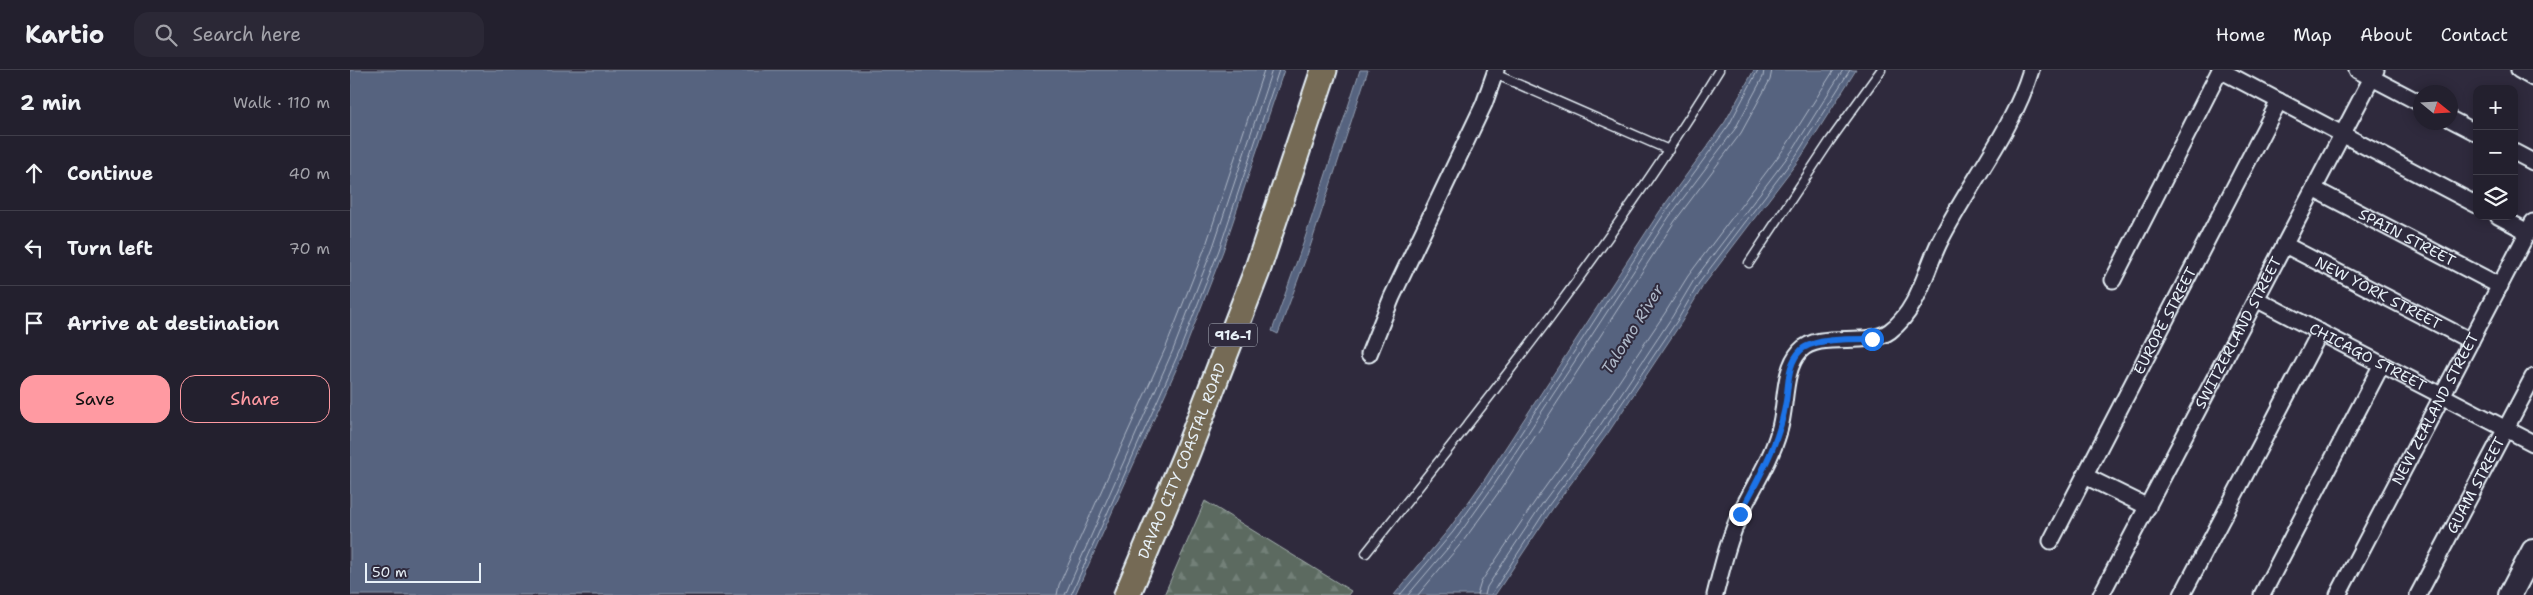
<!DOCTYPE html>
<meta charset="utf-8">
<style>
body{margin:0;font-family:"Shantell Sans",sans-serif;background:#2b2836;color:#f1f3f6}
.controls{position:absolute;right:15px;top:15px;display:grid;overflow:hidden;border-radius:10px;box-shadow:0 2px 12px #0003}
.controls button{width:45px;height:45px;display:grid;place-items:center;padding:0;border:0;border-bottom:1px solid #403e4a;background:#23202e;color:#f1f3f6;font:25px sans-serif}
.compass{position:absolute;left:2063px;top:15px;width:45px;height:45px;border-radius:50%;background:#23202e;box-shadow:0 2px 12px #0003;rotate:108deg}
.scale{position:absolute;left:15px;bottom:12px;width:116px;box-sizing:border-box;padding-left:5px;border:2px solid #e8f1f8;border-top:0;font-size:14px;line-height:18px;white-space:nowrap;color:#e8f1f8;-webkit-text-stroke:4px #2f2a3d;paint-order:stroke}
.stop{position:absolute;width:15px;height:15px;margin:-11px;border:4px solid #1a73e8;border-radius:50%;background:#fff}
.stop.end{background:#1a73e8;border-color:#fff;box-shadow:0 1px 5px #0008}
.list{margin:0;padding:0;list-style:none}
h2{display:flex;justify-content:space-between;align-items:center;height:65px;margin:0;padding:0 20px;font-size:21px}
h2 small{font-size:16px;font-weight:400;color:#a3a3aa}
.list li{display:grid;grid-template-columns:32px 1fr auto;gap:15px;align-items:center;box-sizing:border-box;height:75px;padding:0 20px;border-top:1px solid #403e4a}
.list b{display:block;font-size:19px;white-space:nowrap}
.list em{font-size:16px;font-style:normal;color:#a3a3aa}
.actions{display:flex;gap:10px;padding:15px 20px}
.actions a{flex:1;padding:11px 0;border:1px solid #ff9aa2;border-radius:15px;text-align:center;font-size:18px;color:#ff9aa2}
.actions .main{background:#ff9aa2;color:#111}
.icon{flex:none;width:28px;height:28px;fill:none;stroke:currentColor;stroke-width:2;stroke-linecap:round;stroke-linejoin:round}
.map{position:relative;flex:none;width:2183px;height:525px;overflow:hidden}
header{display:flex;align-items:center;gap:30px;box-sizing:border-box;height:70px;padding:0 25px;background:#23202e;border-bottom:1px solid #403e4a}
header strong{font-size:24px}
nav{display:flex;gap:28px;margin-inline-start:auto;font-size:18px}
.search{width:350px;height:45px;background:#2b2836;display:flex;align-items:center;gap:12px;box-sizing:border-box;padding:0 18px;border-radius:15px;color:#a3a3aa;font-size:19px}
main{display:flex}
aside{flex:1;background:#23202e}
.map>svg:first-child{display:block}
</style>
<header>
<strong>Kartio</strong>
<div class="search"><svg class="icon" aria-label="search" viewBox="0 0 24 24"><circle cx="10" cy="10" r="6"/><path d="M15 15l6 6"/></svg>Search here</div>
<nav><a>Home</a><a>Map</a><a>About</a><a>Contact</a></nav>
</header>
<main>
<aside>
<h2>2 min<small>Walk · 110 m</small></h2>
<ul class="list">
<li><svg class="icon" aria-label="ahead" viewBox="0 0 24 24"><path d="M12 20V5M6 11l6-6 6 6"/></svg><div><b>Continue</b></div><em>40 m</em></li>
<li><svg class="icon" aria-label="left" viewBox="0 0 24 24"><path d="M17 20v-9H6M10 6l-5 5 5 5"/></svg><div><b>Turn left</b></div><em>70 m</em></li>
<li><svg class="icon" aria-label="arrive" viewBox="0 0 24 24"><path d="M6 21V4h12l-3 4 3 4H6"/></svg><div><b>Arrive at destination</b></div></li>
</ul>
<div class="actions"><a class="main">Save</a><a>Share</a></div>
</aside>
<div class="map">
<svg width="2183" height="525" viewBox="0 0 2183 525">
<defs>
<pattern id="forest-firs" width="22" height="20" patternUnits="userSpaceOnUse" patternTransform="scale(1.25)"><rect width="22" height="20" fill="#5b6a61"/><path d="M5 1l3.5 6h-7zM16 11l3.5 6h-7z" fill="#738078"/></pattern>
</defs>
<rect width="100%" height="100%" fill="#2f2a3d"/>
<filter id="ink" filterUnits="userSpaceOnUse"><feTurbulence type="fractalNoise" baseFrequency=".02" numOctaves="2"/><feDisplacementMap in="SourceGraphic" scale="10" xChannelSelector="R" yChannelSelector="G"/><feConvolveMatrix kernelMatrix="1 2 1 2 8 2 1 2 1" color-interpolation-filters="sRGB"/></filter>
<g filter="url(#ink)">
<path fill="url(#forest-firs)" stroke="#a2aeac" d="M 855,431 L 1001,521 L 998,525 L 814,525 Z"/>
<path fill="#56637f" stroke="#909caf" d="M 0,0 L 934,0 L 873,181 L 833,284 L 725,525 L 0,525 Z
M 1010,0 L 1018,0 L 960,177 L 928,264 L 922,261 L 953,174 Z
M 1404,0 L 1506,0 L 1451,87 L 1353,216 L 1331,253 L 1258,363 L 1203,438 L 1145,525 L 1044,525 L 1099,459 L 1135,409 L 1310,141 L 1375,52 Z"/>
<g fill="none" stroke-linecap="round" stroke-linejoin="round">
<path stroke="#aeb8c8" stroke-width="1" d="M 707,525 L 709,515 L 816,277 L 856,175 L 914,0
M 715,525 L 823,280 L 863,177 L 922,0
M 721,525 L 829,282 L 869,180 L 929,0
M 1050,525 L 1103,462 L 1139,412 L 1314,144 L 1379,55 L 1408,0
M 1058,525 L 1108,466 L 1144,415 L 1319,147 L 1385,59 L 1413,7 L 1414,0
M 1068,525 L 1114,470 L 1151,419 L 1325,151 L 1391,63 L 1420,10 L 1422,0
M 1127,525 L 1131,512 L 1188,427 L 1242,352 L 1315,243 L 1338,206 L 1436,76 L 1484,0
M 1135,525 L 1137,517 L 1194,431 L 1249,357 L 1322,247 L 1344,210 L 1442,81 L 1493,0
M 1141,525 L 1199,435 L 1254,360 L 1327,251 L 1349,213 L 1447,84 L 1500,0"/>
<defs>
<path id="lane" d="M 1145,4 L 1319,80
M 1399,193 L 1480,71 L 1531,0
M 1016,483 C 1141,327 1265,170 1369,0"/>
<g id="street">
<path d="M 1870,0 L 2127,135"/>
<path d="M 2007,0 L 2070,33"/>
<path d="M 2169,0 L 2183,8"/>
<path d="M 2100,49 L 2127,63"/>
<path d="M 2164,82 L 2183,92"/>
<path id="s1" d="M 1964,119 L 2150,216"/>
<path d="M 2148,146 L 2178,162"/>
<path id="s2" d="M 1935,175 L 2121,271"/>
<path d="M 1763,210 L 1870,0"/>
<path id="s3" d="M 1906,229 L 2183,373"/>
<path d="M 1019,284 L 1042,227 L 1134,34 L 1146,0"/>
<path d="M 1735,406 L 1798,437"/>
<path id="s4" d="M 1701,471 L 1929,31"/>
<path d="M 1365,525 C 1372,497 1379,468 1391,442 C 1404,415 1421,390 1429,361 C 1437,336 1432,301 1450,281 C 1469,260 1517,278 1540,261 C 1568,240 1575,202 1589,173 C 1618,114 1662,63 1681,0"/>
<path id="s5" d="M 1751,525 L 2026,0"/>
<path d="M 1832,525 L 1970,262"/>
<path d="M 1912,525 L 2032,294"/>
<path id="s6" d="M 1988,525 L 2183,152"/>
<path id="s7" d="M 2068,525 L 2183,307"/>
</g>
<path id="secondary" d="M 2160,525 L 2183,481"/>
<g id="primary">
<path id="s8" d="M 777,525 L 836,385 L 907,201 L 974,0"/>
</g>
</defs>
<use href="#lane" stroke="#e8f1f8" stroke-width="11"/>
<use href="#street" stroke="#e8f1f8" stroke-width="19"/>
<use href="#secondary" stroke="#e8f1f8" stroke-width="26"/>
<use href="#primary" stroke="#e8f1f8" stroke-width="29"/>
<use href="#lane" stroke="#2f2a3d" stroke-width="8"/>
<use href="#street" stroke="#2f2a3d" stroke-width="15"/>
<use href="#secondary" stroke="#2f2a3d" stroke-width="22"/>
<use href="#primary" stroke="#746b55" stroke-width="25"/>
</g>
</g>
<g fill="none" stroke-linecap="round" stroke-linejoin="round" filter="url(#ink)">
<path stroke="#1a73e8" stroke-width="6" d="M 1390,444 C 1409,407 1430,372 1436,331 C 1439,313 1437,294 1451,280 C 1464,268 1504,269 1522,269"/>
</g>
<g text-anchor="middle" stroke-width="4" stroke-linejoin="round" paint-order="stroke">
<rect fill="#2f2a3d" stroke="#b0b5c0" stroke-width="1" x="859" y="253.5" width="48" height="23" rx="4"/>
<g font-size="14" font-weight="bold" fill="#e8f1f8">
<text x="883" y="270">916-1</text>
</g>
<g font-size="15" fill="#e8f1f8" stroke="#2f2a3d">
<text dy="5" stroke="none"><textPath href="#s1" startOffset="105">SPAIN STREET</textPath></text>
<text dy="5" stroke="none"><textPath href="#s2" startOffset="105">NEW YORK STREET</textPath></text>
<text dy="5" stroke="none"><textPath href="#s4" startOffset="248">EUROPE STREET</textPath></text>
<text dy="5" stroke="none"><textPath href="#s5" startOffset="296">SWITZERLAND STREET</textPath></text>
<text dy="5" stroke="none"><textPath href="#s3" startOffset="126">CHICAGO STREET</textPath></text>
<text dy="5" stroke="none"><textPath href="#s6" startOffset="210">NEW ZEALAND STREET</textPath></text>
<text dy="5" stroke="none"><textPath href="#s8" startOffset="145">DAVAO CITY COASTAL ROAD</textPath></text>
<text dy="5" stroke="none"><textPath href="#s7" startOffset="124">GUAM STREET</textPath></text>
</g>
<g font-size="16" font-style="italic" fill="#aeb8c8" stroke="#2f2a3d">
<text transform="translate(1282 259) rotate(-58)" y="6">Talomo River</text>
</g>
</g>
</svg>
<div class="controls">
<button>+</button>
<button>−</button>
<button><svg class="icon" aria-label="layers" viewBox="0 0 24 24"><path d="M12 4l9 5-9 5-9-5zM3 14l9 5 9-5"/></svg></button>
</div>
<svg class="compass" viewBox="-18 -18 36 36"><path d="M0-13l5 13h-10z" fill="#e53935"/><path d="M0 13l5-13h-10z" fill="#a3a3aa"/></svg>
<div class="scale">50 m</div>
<div class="stop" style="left:1522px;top:269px"></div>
<div class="stop end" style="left:1390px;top:444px"></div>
</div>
</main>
